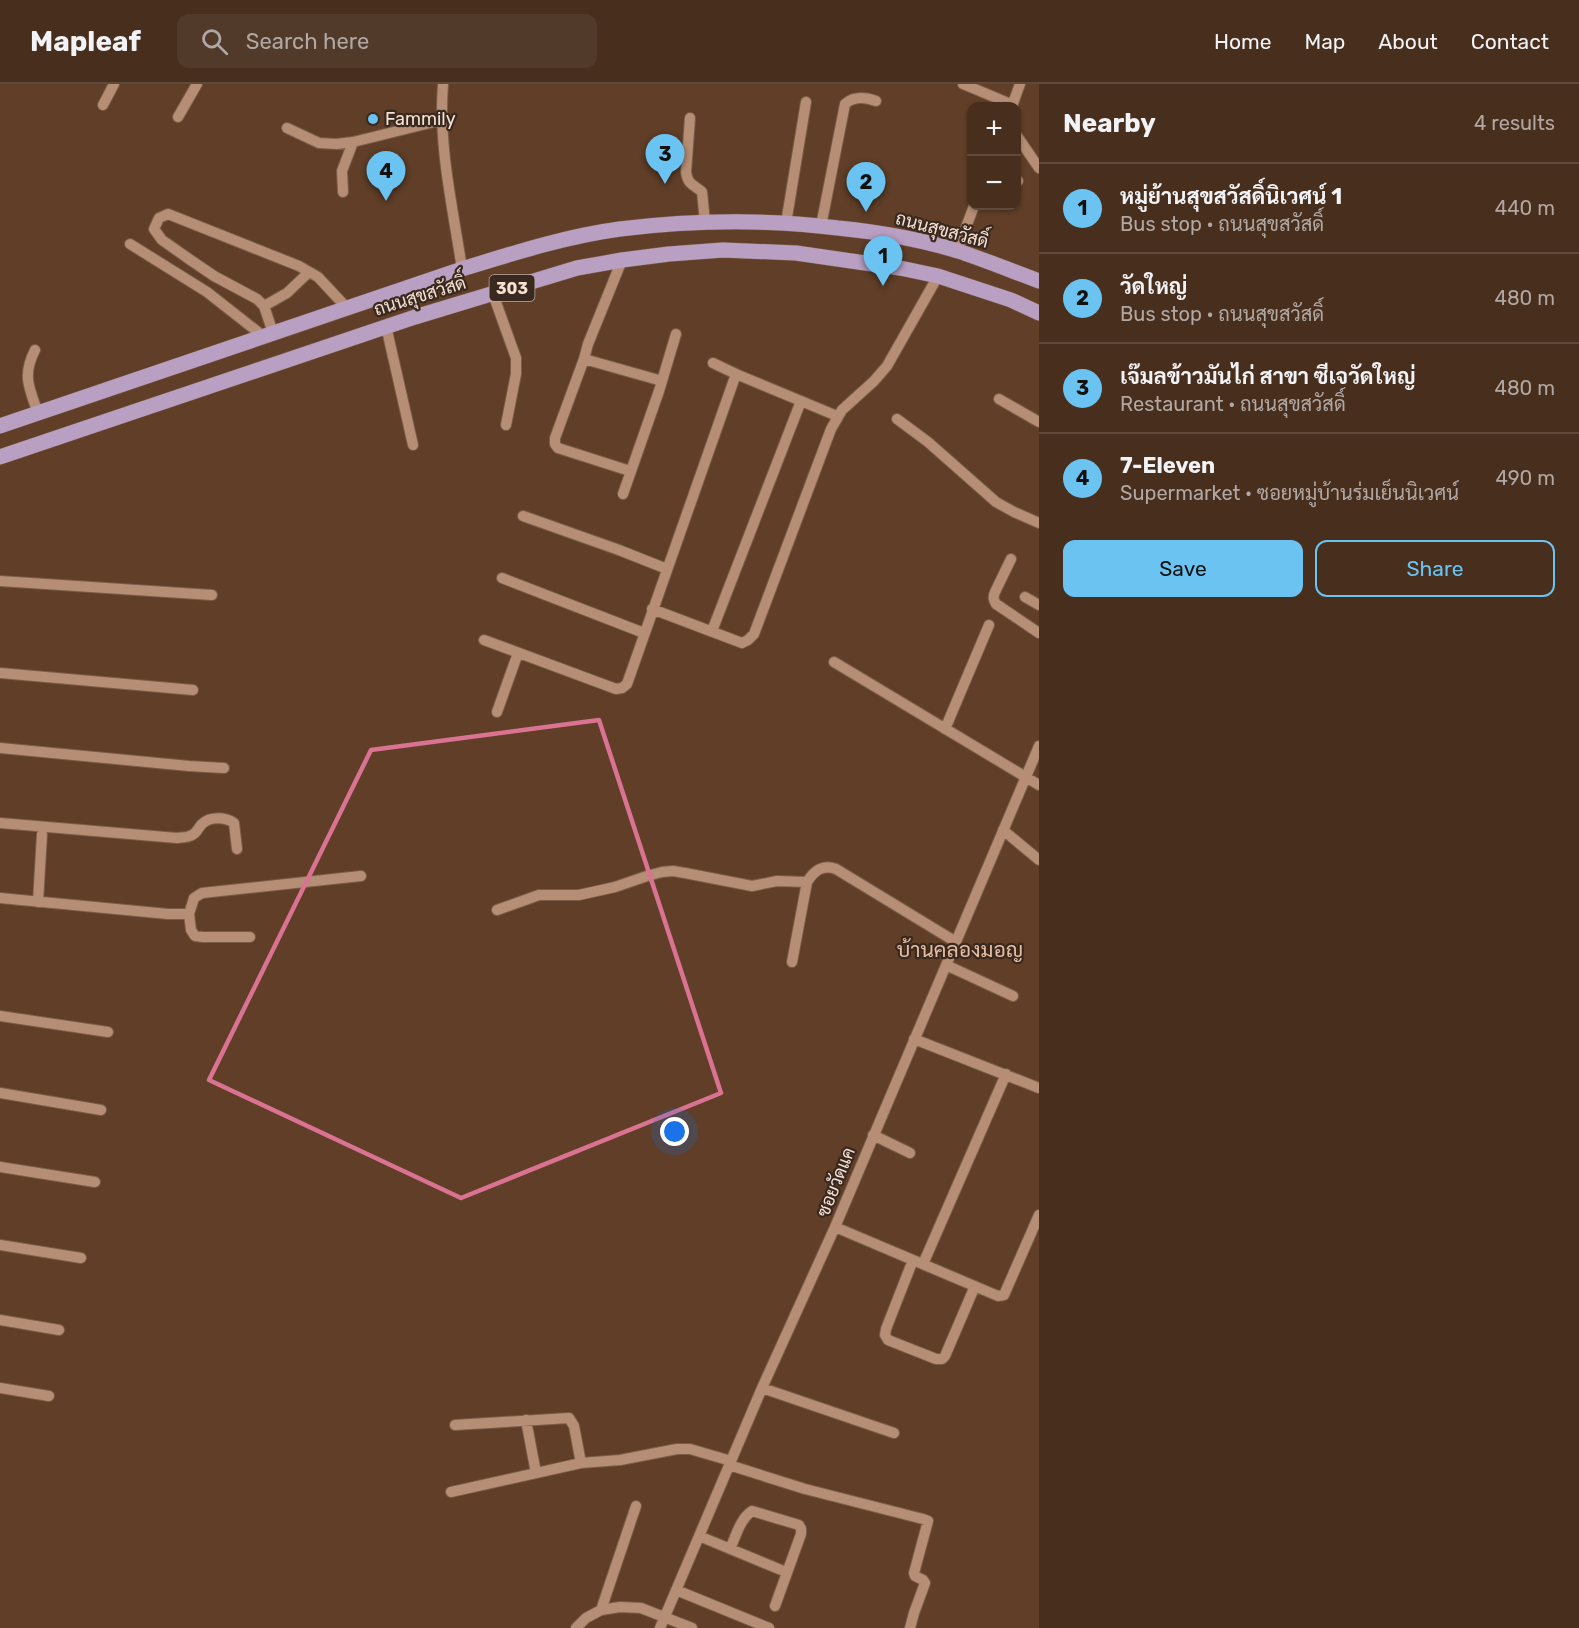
<!DOCTYPE html>
<meta charset="utf-8">
<style>
body{margin:0;font-family:Rubik,Sarabun,sans-serif;background:#523a2a;color:#f1f3f6}
.controls{position:absolute;right:18px;top:18px;display:grid;overflow:hidden;border-radius:12px;box-shadow:0 2px 4px #0004}
.controls button{width:54px;height:54px;display:grid;place-items:center;padding:0;border:0;border-bottom:2px solid #604a3b;background:#482e1d;color:#f1f3f6;font:30px sans-serif}
.you{position:absolute;left:675px;top:1048px;width:21px;height:21px;margin:-15px;border:4px solid #fff;border-radius:50%;background:#1a73e8;box-shadow:0 0 0 9px #1a73e833}
.badge{display:grid;place-items:center;width:39px;height:39px;border-radius:50%;background:#6bc3f2;color:#111;font-size:20px;font-weight:700}
.pin{position:absolute;translate:-50% -50px;filter:drop-shadow(0 2px 3px #0008)}
.pin::after{content:'';position:absolute;top:32px;width:21px;height:18px;background:inherit;clip-path:polygon(0 0,100% 0,50% 100%)}
.list{margin:0;padding:0;list-style:none}
h2{display:flex;justify-content:space-between;align-items:center;height:78px;margin:0;padding:0 24px;font-size:26px}
h2 small{font-size:20px;font-weight:400;color:#b1a8a4}
.list li{display:grid;grid-template-columns:39px 1fr auto;gap:18px;align-items:center;box-sizing:border-box;height:90px;padding:0 24px;border-top:2px solid #604a3b}
.list b{display:block;font-size:22px;white-space:nowrap}
.list p{margin:0;font-size:20px;white-space:nowrap;color:#b1a8a4}
.list em{font-size:20px;font-style:normal;color:#b1a8a4}
.actions{display:flex;gap:12px;padding:18px 24px}
.actions a{flex:1;padding:14px 0;border:2px solid #6bc3f2;border-radius:12px;text-align:center;font-size:21px;color:#6bc3f2}
.actions .main{background:#6bc3f2;color:#111}
.icon{flex:none;width:33px;height:33px;fill:none;stroke:currentColor;stroke-width:2;stroke-linecap:round;stroke-linejoin:round}
.map{position:relative;flex:none;width:1039px;height:1544px;overflow:hidden}
header{display:flex;align-items:center;gap:36px;box-sizing:border-box;height:84px;padding:0 30px;background:#482e1d;border-bottom:2px solid #604a3b}
header strong{font-size:28px}
nav{display:flex;gap:33px;margin-inline-start:auto;font-size:21px}
.search{width:420px;height:54px;background:#523a2a;display:flex;align-items:center;gap:15px;box-sizing:border-box;padding:0 21px;border-radius:12px;color:#b1a8a4;font-size:22px}
main{display:flex}
aside{flex:1;background:#482e1d}
.map>svg:first-child{display:block}
</style>
<header>
<strong>Mapleaf</strong>
<div class="search"><svg class="icon" aria-label="search" viewBox="0 0 24 24"><circle cx="10" cy="10" r="6"/><path d="M15 15l6 6"/></svg>Search here</div>
<nav><a>Home</a><a>Map</a><a>About</a><a>Contact</a></nav>
</header>
<main>
<div class="map">
<svg width="1039" height="1544" viewBox="0 0 1039 1544">
<rect width="100%" height="100%" fill="#603e27"/>
<g fill="none" stroke-linecap="round" stroke-linejoin="round">
<defs>
<path id="minor" d="M 443,0 C 438,62 453,124 462,185
M 963,0 L 1013,21
M 103,21 L 114,0
M 1012,22 L 1020,0
M 178,33 L 197,0
M 690,34 L 686,88 C 688,101 693,100 702,108 L 705,138
M 287,44 L 319,59 L 336,60 L 353,58 L 442,36
M 1017,52 L 1039,84
M 1017,96 L 1018,97
M 343,108 L 342,87 L 353,58
M 786,139 L 806,18
M 821,142 L 845,20 C 854,12 865,13 876,17
M 130,160 L 207,208 L 263,252
M 957,167 L 974,122
M 622,176 L 588,260 L 584,275 L 662,297 L 659,307 L 623,410
M 493,210 L 516,274 L 516,290 L 506,341
M 264,222 L 287,209 L 309,188
M 386,242 L 413,361
M 273,249 L 264,222 L 257,215 L 214,192 L 189,175 L 162,156 L 154,145 L 159,134 L 168,130 L 299,182 L 318,193 L 347,224
M 35,266 C 22,291 29,304 38,329
M 584,275 L 555,354 L 555,360 L 558,364 L 630,387
M 713,279 L 736,290
M 662,297 L 676,250
M 999,315 L 1039,338
M 897,335 L 928,358 L 996,418 L 1014,428 L 1039,439
M 523,432 L 619,466 L 667,485
M 1011,475 L 995,508 C 993,513 993,515 996,520 L 1039,549
M 502,494 L 644,549
M 0,497 L 212,511
M 1025,513 L 1039,521
M 652,525 L 742,559 L 748,556 L 754,550 L 831,345 L 842,326 L 874,297 L 887,282 L 938,192
M 712,547 L 801,317
M 484,556 L 616,605 L 622,604 L 627,600 L 736,290 L 837,332
M 834,578 L 1039,701
M 0,589 L 193,606
M 497,628 L 518,569
M 945,645 L 989,541
M 0,664 L 189,682 L 224,684
M 0,739 L 177,754 C 182,753 187,754 192,751 C 197,749 198,744 202,740 C 210,732 226,733 234,739 L 237,765
M 1003,746 L 1039,776
M 0,814 L 168,830 L 189,830 L 194,814 L 202,809 L 361,792
M 38,818 L 42,750
M 497,826 L 539,811 L 579,811 L 615,803 L 647,792 L 662,788 L 673,787 L 685,789 L 752,802 L 777,797 L 807,798
M 189,830 L 191,846 L 195,852 L 203,853 L 250,853
M 792,878 L 807,798 C 814,787 822,780 836,785 L 956,858
M 946,881 L 1013,912
M 0,932 L 108,948
M 914,955 L 1039,1004
M 0,1009 L 101,1026
M 873,1051 L 910,1069
M 0,1083 L 95,1098
M 835,1143 L 998,1212 L 1004,1211 L 1039,1131
M 0,1161 L 81,1174
M 913,1176 L 886,1245 L 885,1251 L 888,1256 L 936,1275 L 942,1275 L 945,1272 L 975,1202
M 923,1180 L 1006,990
M 0,1236 L 59,1246
M 0,1304 L 49,1312
M 762,1304 L 894,1349
M 526,1336 L 536,1389
M 455,1341 L 569,1334 L 574,1342 L 581,1379
M 729,1381 L 805,1405 L 923,1435 L 928,1437 L 914,1489 L 915,1492 L 923,1496 L 925,1499 L 914,1529 L 910,1544
M 451,1408 L 581,1379 L 620,1376 L 677,1365 L 690,1365 L 731,1377
M 699,1452 L 786,1488
M 730,1465 C 736,1452 740,1435 752,1427 L 799,1441 L 801,1445 L 801,1450 L 775,1522
M 676,1506 L 769,1544
M 601,1526 L 636,1422
M 576,1544 L 586,1534 L 601,1526 L 620,1523 L 641,1524 L 692,1544
M 660,1544 L 762,1304 L 835,1143 L 1039,662"/>
<path id="major" d="M 0,342 L 462,185 C 514,169 567,152 620,145 C 693,136 765,135 838,144 C 878,148 919,155 958,167 C 985,176 1012,187 1039,197
M 0,373 L 415,233 L 577,184 L 622,176 L 669,170 L 723,166 L 796,169 L 900,184 L 938,192 L 1011,216 L 1039,229"/>
</defs>
<use href="#minor" stroke="#7a5d49" stroke-width="12"/>
<use href="#major" stroke="#7a5d49" stroke-width="16"/>
<use href="#minor" stroke="#b68e75" stroke-width="10"/>
<use href="#major" stroke="#b99fc2" stroke-width="15"/>
</g>
<path fill="none" stroke="#da7291" stroke-width="4.5" stroke-linejoin="round" d="M 599,636 L 721,1009 L 461,1114 L 209,996 L 371,666 Z"/>
<circle fill="#6bc3f2" stroke="#39291f" stroke-width="2" cx="373" cy="35" r="6"/>
<g text-anchor="middle" stroke-width="4.5" stroke-linejoin="round" paint-order="stroke">
<rect fill="#39291f" stroke="#beaa9e" stroke-width="1.5" x="489.5" y="191" width="45" height="26" rx="4.5"/>
<g font-size="16" font-weight="bold" fill="#f7e1d4">
<text x="512" y="210">303</text>
</g>
<g font-size="18" fill="#f7e1d4" stroke="#39291f" text-anchor="start">
<text x="385" y="41">Fammily</text>
</g>
<g font-size="18" fill="#f7e1d4" stroke="#39291f">
<text transform="translate(942 146) rotate(15)" y="6">ถนนสุขสวัสดิ์</text>
<text transform="translate(420 212) rotate(-17)" y="6">ถนนสุขสวัสดิ์</text>
<text transform="translate(836 1098) rotate(-68)" y="6">ซอยวัดแค</text>
</g>
<g font-size="21" fill="#e8bea4" stroke="#39291f">
<text x="960" y="873">บ้านคลองมอญ</text>
</g>
</g>
</svg>
<div class="controls">
<button>+</button>
<button>−</button>
</div>
<div class="you"></div>
<div class="pin badge" style="left:883px;top:202px">1</div>
<div class="pin badge" style="left:866px;top:128px">2</div>
<div class="pin badge" style="left:665px;top:100px">3</div>
<div class="pin badge" style="left:386px;top:117px">4</div>
</div>
<aside>
<h2>Nearby<small>4 results</small></h2>
<ul class="list">
<li><span class="badge">1</span><div><b>หมู่ย้านสุขสวัสดิ์นิเวศน์ 1</b><p>Bus stop · ถนนสุขสวัสดิ์</p></div><em>440 m</em></li>
<li><span class="badge">2</span><div><b>วัดใหญ่</b><p>Bus stop · ถนนสุขสวัสดิ์</p></div><em>480 m</em></li>
<li><span class="badge">3</span><div><b>เจ๊มลข้าวมันไก่ สาขา ซีเจวัดใหญ่</b><p>Restaurant · ถนนสุขสวัสดิ์</p></div><em>480 m</em></li>
<li><span class="badge">4</span><div><b>7-Eleven</b><p>Supermarket · ซอยหมู่บ้านร่มเย็นนิเวศน์</p></div><em>490 m</em></li>
</ul>
<div class="actions"><a class="main">Save</a><a>Share</a></div>
</aside>
</main>
